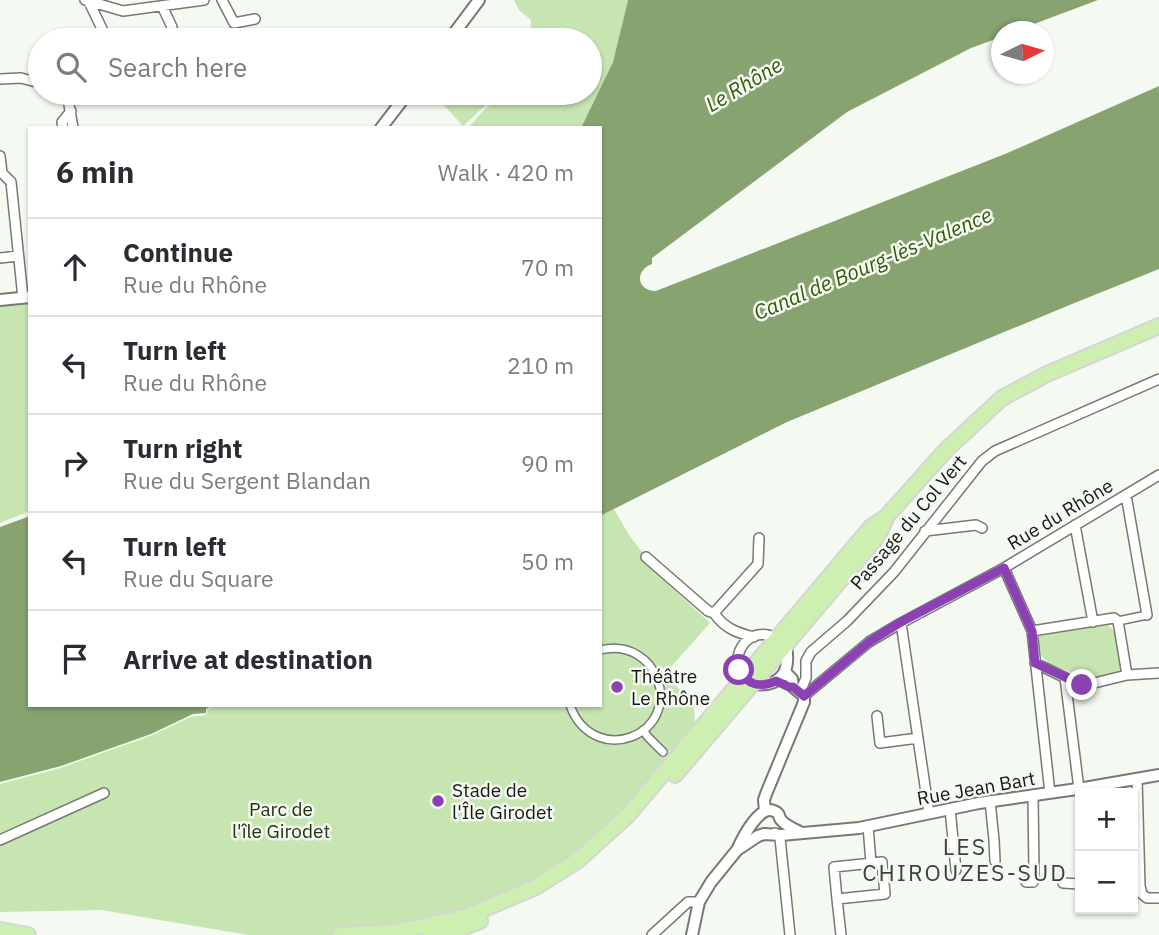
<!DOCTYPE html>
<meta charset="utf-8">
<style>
body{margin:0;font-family:"IBM Plex Sans",sans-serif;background:#f2f2f3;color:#2b2b33}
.controls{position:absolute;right:21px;bottom:21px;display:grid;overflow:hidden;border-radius:0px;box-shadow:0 2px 5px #0004}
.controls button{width:63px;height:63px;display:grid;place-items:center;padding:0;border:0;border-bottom:2px solid #e1e1e2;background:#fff;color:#2b2b33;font:35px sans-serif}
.compass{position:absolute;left:991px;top:21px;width:63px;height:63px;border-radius:50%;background:#fff;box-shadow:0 2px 5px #0004;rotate:85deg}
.stop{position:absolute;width:21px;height:21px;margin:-16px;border:5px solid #8b41b3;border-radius:50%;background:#fff}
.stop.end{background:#8b41b3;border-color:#fff;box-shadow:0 2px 7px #0008}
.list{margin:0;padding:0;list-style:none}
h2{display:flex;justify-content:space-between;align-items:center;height:91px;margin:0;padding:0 28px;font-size:30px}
h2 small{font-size:23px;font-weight:400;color:#7c7c81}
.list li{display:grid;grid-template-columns:46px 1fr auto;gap:21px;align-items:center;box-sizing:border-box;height:98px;padding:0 28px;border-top:2px solid #e1e1e2}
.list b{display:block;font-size:26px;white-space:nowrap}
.list p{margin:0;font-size:23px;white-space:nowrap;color:#7c7c81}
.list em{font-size:23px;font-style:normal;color:#7c7c81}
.icon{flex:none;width:38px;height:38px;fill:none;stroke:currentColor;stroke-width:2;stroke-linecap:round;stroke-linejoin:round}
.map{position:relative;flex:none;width:1159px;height:935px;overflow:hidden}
.search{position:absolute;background:#fff;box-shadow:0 2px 5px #0004;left:28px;top:28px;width:574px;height:77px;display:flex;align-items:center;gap:18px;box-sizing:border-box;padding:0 24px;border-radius:38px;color:#7c7c81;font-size:26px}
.panel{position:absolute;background:#fff;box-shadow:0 2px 5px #0004;left:28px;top:126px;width:574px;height:581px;border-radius:0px}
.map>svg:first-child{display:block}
</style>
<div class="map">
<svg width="1159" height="935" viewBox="0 0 1159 935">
<rect width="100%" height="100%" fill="#f4faf1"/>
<path fill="#c7e5b0" d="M 514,0 L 628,0 L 613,62 L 581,128 L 468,128 L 484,110 L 504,93 L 590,93 L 590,40 L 527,40 L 530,34 L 531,20 L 519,10 Z
M 436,93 L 479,93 L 488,103 L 463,126 L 434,94 Z
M 30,302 L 30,511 L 0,523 L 0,305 Z
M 614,509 L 629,535 L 646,557 L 642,560 L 710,623 L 671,667 L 670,678 L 694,707 L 695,722 L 668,757 L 628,815 L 577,861 L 465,917 L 341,935 L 248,935 L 101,910 L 0,912 L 0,784 L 60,768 L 150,736 L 193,716 L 202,716 L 207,714 L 207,710 L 217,705 L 600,705 L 600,516 Z
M 1108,625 L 1114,631 L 1123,671 C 1112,673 1100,677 1089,677 C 1081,677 1074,673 1067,671 C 1049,664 1035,659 1039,636 Z"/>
<path fill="#87a370" d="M 628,0 L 1098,0 L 1015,31 L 1002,32 L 1001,37 L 971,48 L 847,112 L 652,258 L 652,264 C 634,271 637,291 656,291 L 1005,154 L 1159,86 L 1159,269 L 1072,304 L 787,422 L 600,516 L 600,128 L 581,128 L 613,62 Z
M 30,516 L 30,705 L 214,705 L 206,709 L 206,713 L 193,714 L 151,734 L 61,766 L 0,782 L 0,527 Z"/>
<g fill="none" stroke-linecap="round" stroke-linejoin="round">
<defs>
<path id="pedestrian" d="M 1118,621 L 1147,615
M 570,705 C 575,720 584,731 599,737 C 609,741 620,741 631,737 C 685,716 659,636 600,650
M 643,730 L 648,737 L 663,752"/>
<path id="minor" d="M 85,0 L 123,11 L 204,0
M 222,0 L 234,23 L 255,19
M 89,2 L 104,33
M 162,6 L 172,27 L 170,34
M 0,79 L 21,78 L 40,83
M 67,93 L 73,128
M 63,128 L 62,122 L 71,111
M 0,156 L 2,173 L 11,182 L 23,298
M 0,258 L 18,256
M 1126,495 L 1147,615
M 1075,525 L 1093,622
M 925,531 L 976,525 L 982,528
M 646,557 L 708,611 L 714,613 C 724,628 737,633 754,637
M 1004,568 L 1032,631 L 1050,793
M 714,613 L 758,564 L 759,538
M 901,623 L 929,813
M 1032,631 L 1114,618 L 1118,621 L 1127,675
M 1035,663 L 1082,686 L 1127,675 L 1159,673
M 744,678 C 726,654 751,624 776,638
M 1065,678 L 1079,789
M 800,692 L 806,678 L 806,661 L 811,652 L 847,621 L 894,572 L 982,461 L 995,451 L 1159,379
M 804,696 L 869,642 L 901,623 L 1004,568 L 1159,475
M 877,716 L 880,743 L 918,738
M 1137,779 L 1140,886 L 1142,894 L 1147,898 L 1159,898
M 990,801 L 994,840 L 995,861
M 950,809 L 956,870
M 868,826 L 871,863
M 775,833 L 780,838 L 790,935
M 0,840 L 104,793
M 882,862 L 885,894 L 837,899 L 834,867 Z
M 1026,882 L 1033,882 L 1034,875 L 1033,795
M 1063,883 L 1080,884
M 837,899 L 841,935
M 652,935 L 688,902 L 699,902"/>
<path id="tertiary" d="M 449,40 L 479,0
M 381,128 L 408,93
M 0,300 L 30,297
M 753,684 C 780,687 791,673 786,647
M 765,811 L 764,800 L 766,794 L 804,702 L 804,696 L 793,687 L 792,679 L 785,672
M 738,848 C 743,837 760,804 774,811 C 781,814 777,814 781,820 C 785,825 794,829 800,832
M 692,935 L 699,902 L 711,882 L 737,850 L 758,836 L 764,834 L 781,835 L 859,828 L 979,803 L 1084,788 L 1159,775"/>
<path id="primary" d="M 675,775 L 878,536 L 886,518
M 0,930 L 28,935
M 341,935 L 395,932 L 465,917 L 536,887 L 577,861 L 628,815 L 871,527 L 886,517 L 946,450 L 1002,398 L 1047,374 L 1159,326
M 431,935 L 459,929 L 480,921"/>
</defs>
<use href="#pedestrian" stroke="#757a72" stroke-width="10"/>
<use href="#minor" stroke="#757a72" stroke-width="12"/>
<use href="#tertiary" stroke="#757a72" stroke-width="14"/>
<use href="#primary" stroke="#d5d5d5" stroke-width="18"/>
<use href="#pedestrian" stroke="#fff" stroke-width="7"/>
<use href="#minor" stroke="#fff" stroke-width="9"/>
<use href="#tertiary" stroke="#fff" stroke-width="10"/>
<use href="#primary" stroke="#cdefb0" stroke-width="14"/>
</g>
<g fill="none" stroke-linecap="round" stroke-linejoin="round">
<path stroke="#8b41b3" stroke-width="9" d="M 739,670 C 747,685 761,688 776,681 L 789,687 L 793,687 L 804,696 L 869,642 L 901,622 L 1004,568 L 1032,631 L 1035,663 L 1082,685"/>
</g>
<g fill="#8b41b3" stroke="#f4faf1" stroke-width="2.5">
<circle cx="617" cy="687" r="7"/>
<circle cx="438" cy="801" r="7"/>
</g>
<g text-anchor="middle" stroke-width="5" stroke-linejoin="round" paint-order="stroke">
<g font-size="19" fill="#171815" stroke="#f4faf1">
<text transform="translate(1060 514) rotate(-31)" y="7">Rue du Rhône</text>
<text transform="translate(908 522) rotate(-50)" y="7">Passage du Col Vert</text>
<text transform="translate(976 788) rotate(-10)" y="7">Rue Jean Bart</text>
</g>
<g font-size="19" fill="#171815" stroke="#f4faf1" text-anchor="start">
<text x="631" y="683">Théâtre<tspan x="631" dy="22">Le Rhône</tspan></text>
<text x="452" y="797">Stade de<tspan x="452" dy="22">l'Île Girodet</tspan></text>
</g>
<g font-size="19" fill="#21340e" stroke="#f4faf1">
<text x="281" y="816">Parc de<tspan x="281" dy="22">l'île Girodet</tspan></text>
</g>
<g font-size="21" font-style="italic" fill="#35580a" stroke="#f4faf1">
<text transform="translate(744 85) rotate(-31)" y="7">Le Rhône</text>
<text transform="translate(873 264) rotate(-23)" y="7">Canal de Bourg-lès-Valence</text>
</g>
<g font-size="23" letter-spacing="2" fill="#3c4039" stroke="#f4faf1">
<text x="965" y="855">LES<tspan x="965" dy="26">CHIROUZES-SUD</tspan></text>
</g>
</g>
</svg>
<div class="controls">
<button>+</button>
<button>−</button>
</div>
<svg class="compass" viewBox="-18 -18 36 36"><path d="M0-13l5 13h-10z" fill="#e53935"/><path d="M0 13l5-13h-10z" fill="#7c7c81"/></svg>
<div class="stop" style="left:739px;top:670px"></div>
<div class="stop end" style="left:1082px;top:685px"></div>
<div class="search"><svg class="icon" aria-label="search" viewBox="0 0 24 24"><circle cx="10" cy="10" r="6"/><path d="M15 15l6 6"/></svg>Search here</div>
<section class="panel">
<h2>6 min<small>Walk · 420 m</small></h2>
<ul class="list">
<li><svg class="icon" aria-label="ahead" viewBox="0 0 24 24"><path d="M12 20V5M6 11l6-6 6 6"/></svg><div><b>Continue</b><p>Rue du Rhône</p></div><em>70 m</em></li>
<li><svg class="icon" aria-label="left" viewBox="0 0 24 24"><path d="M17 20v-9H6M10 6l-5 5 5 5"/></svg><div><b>Turn left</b><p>Rue du Rhône</p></div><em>210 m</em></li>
<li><svg class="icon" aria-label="right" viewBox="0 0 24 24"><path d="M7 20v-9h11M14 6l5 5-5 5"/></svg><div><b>Turn right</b><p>Rue du Sergent Blandan</p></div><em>90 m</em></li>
<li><svg class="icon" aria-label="left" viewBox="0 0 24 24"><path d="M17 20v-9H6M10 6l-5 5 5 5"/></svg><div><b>Turn left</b><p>Rue du Square</p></div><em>50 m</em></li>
<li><svg class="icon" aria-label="arrive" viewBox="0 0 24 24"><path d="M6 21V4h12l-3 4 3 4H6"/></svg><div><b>Arrive at destination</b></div></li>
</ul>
</section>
</div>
